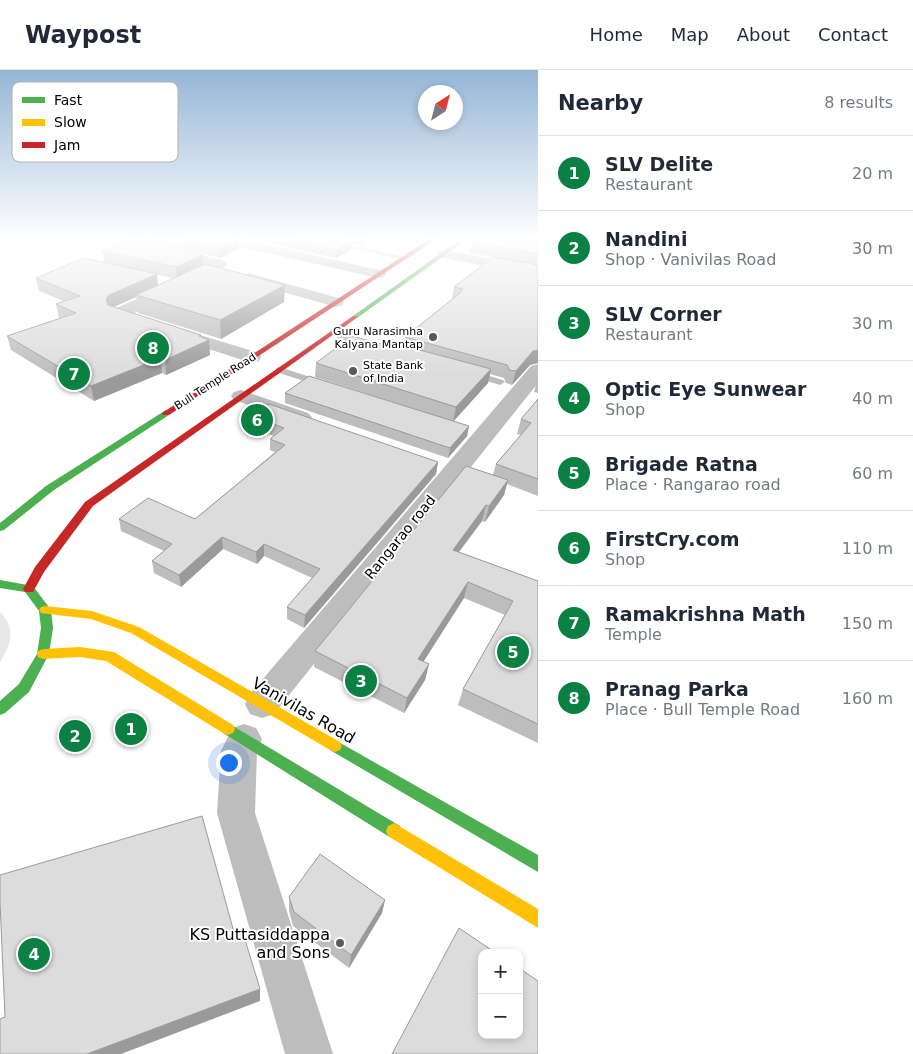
<!DOCTYPE html>
<meta charset="utf-8">
<style>
body{margin:0;font-family:"DejaVu Sans",sans-serif;background:#f6f6f7;color:#1f2937}
.controls{position:absolute;right:15px;bottom:15px;display:grid;overflow:hidden;border-radius:10px;box-shadow:0 2px 8px #0003}
.controls button{width:45px;height:45px;display:grid;place-items:center;padding:0;border:0;border-bottom:1px solid #e0e1e3;background:#fff;color:#1f2937;font:25px sans-serif}
.compass{position:absolute;left:418px;top:15px;width:45px;height:45px;border-radius:50%;background:#fff;box-shadow:0 2px 8px #0003;rotate:36deg}
.you{position:absolute;left:228px;top:692px;width:18px;height:18px;margin:-12px;border:4px solid #fff;border-radius:50%;background:#1a73e8;box-shadow:0 0 0 8px #1a73e833}
.badge{display:grid;place-items:center;width:32px;height:32px;border-radius:50%;background:#0b8043;color:#fff;font-size:16px;font-weight:700}
.pin{position:absolute;translate:-50% -50%;border:2px solid #fff;box-shadow:0 1px 5px #0006}
.list{margin:0;padding:0;list-style:none}
h2{display:flex;justify-content:space-between;align-items:center;height:65px;margin:0;padding:0 20px;font-size:21px}
h2 small{font-size:16px;font-weight:400;color:#747a83}
.list li{display:grid;grid-template-columns:32px 1fr auto;gap:15px;align-items:center;box-sizing:border-box;height:75px;padding:0 20px;border-top:1px solid #e0e1e3}
.list b{display:block;font-size:19px;white-space:nowrap}
.list p{margin:0;font-size:16px;white-space:nowrap;color:#747a83}
.list em{font-size:16px;font-style:normal;color:#747a83}
.map{position:relative;flex:none;width:538px;height:984px;overflow:hidden}
header{display:flex;align-items:center;gap:30px;box-sizing:border-box;height:70px;padding:0 25px;background:#fff;border-bottom:1px solid #e0e1e3}
header strong{font-size:24px}
nav{display:flex;gap:28px;margin-inline-start:auto;font-size:18px}
main{display:flex}
aside{flex:1;background:#fff}
.map>svg:first-child{display:block}
</style>
<header>
<strong>Waypost</strong>
<nav><a>Home</a><a>Map</a><a>About</a><a>Contact</a></nav>
</header>
<main>
<div class="map">
<svg width="538" height="984" viewBox="0 0 538 984">
<rect width="100%" height="100%" fill="#fff"/>
<path fill="#e8e8e8" d="M 0,542 C 16,559 12,573 0,592 Z"/>
<g fill="none" stroke-linecap="round" stroke-linejoin="round">
<path fill="#bdbdbd" fill-rule="evenodd" d="M 308,168 L 322,168 L 408,188 L 404,190 Z
M 334,258 L 345,265 L 369,274 L 365,277 L 339,269 L 330,261 Z
M 279,297 L 326,312 L 328,314 L 323,317 L 276,302 L 276,298 Z
M 473,301 L 503,310 L 505,312 L 500,315 L 470,306 L 470,302 Z"/>
<path fill="#bdbdbd" fill-rule="evenodd" d="M 211,168 L 236,168 L 379,200 L 384,201 L 386,204 L 384,207 L 379,208 L 217,172 Z
M 167,177 L 225,191 L 227,194 L 220,202 L 124,248 L 112,248 L 110,244 L 112,240 L 210,196 L 162,184 L 160,181 Z
M 444,180 L 538,198 L 538,206 L 439,187 L 437,184 L 439,181 Z
M 249,203 L 342,229 L 344,232 L 342,235 L 336,237 L 244,211 L 241,208 L 244,205 Z
M 174,257 L 259,283 L 261,287 L 259,291 L 252,293 L 168,266 L 165,262 L 168,258 Z
M 538,294 L 538,313 L 274,644 L 262,648 L 250,644 L 245,634 L 250,624 L 531,296 Z
M 241,320 L 308,343 L 312,347 L 308,351 L 301,353 L 234,330 L 231,326 L 234,322 Z
M 244,654 L 256,658 L 262,669 L 257,681 L 255,743 L 333,984 L 285,984 L 217,743 L 221,681 L 232,658 Z"/>
<path fill="#4caf50" fill-rule="evenodd" d="M 462,168 L 469,168 L 357,248 L 353,248 L 353,246 Z
M 166,340 L 169,341 L 169,345 L 54,420 L 4,460 L 0,461 L 0,453 L 46,416 Z
M 0,510 L 33,516 L 51,540 L 53,558 L 49,584 L 29,622 L 5,643 L 0,645 L 0,631 L 19,614 L 37,584 L 41,558 L 39,541 L 25,522 L 0,518 Z
M 228,653 L 400,756 L 402,761 L 400,766 L 394,769 L 388,766 L 223,663 L 221,659 L 223,655 Z
M 335,670 L 538,785 L 538,802 L 330,680 L 328,676 L 330,672 Z"/>
<path fill="#ffc107" fill-rule="evenodd" d="M 45,536 L 92,541 L 139,557 L 340,672 L 342,676 L 340,680 L 335,682 L 330,680 L 131,563 L 91,549 L 41,543 L 39,540 L 41,537 Z
M 80,577 L 114,582 L 233,655 L 235,659 L 233,663 L 228,665 L 223,663 L 106,591 L 80,587 L 43,589 L 38,587 L 37,584 L 38,581 L 43,579 Z
M 394,753 L 538,839 L 538,858 L 388,766 L 386,761 L 388,756 Z"/>
<path fill="#c62828" fill-rule="evenodd" d="M 431,168 L 438,168 L 169,345 L 163,345 L 162,343 Z
M 353,246 L 358,247 L 93,436 L 44,502 L 33,522 L 25,522 L 23,519 L 35,497 L 85,432 Z"/>
</g>
<path fill="#bdbdbd" fill-rule="evenodd" d="M 149,168 L 229,168 L 238,179 L 220,188 L 149,170 Z
M 246,168 L 372,168 L 360,175 L 352,173 L 351,180 L 336,188 Z
M 538,168 L 538,293 L 530,295 L 512,315 L 506,313 L 504,308 L 490,304 L 488,313 L 453,351 L 469,356 L 467,366 L 448,388 L 285,333 L 285,323 L 402,335 L 315,307 L 316,293 L 392,277 L 404,276 L 405,267 L 452,229 L 454,217 L 493,187 L 470,183 L 472,172 Z
M 102,181 L 203,195 L 285,215 L 284,232 L 221,269 L 138,243 L 136,227 L 114,237 L 201,265 L 202,267 L 209,270 L 210,285 L 166,305 L 162,303 L 94,331 L 11,280 L 7,266 L 60,248 L 59,248 L 56,234 L 64,231 L 39,221 L 36,208 L 104,192 ZM 157,205 L 158,205 L 173,208 L 158,215 Z
M 538,307 L 538,323 L 534,322 Z
M 538,329 L 538,426 L 507,414 L 504,425 L 485,452 L 482,451 L 459,482 L 538,511 L 538,673 L 458,635 L 463,619 L 505,545 L 464,528 L 423,592 L 429,594 L 425,610 L 404,643 L 314,597 L 315,581 L 493,405 L 496,394 L 521,365 L 517,364 L 521,349 Z
M 252,346 L 438,392 L 436,404 L 304,558 L 287,549 L 287,537 L 312,508 L 264,486 L 257,494 L 223,479 L 181,517 L 154,503 L 152,491 L 164,481 L 121,461 L 119,449 L 195,449 L 275,382 L 270,380 L 270,369 L 274,366 L 252,358 Z
M 289,827 L 385,830 L 382,843 L 349,898 L 293,856 L 289,841 Z"/>
<path fill="#9a9a9a" d="M 360,168 L 372,168 L 360,175 Z
M 238,170 L 238,179 L 220,188 L 220,179 Z
M 352,171 L 351,180 L 336,188 L 336,180 Z
M 203,185 L 203,196 L 177,209 L 176,197 Z
M 157,204 L 158,218 L 136,225 L 136,227 L 111,238 L 108,243 L 106,229 L 109,225 Z
M 285,215 L 284,232 L 221,269 L 220,250 Z
M 201,265 L 202,273 L 209,270 L 210,285 L 166,305 L 165,290 Z
M 538,280 L 538,293 L 530,295 L 512,315 L 516,301 L 533,281 Z
M 161,288 L 162,303 L 94,331 L 91,316 Z
M 491,299 L 488,313 L 453,352 L 456,337 Z
M 469,356 L 467,366 L 448,388 L 450,378 Z
M 438,392 L 436,404 L 304,558 L 305,545 Z
M 508,410 L 504,425 L 485,452 L 489,436 Z
M 486,435 L 482,451 L 449,495 L 453,480 Z
M 222,467 L 223,479 L 181,517 L 179,505 Z
M 264,474 L 264,486 L 257,494 L 256,482 Z
M 468,512 L 464,528 L 415,605 L 418,589 Z
M 429,594 L 425,610 L 404,643 L 407,628 Z
M 385,830 L 382,843 L 349,898 L 351,885 Z
M 260,919 L 260,931 L 121,984 L 87,984 Z"/>
<path fill="#dcdcdc" stroke="#9a9a9a" d="M 133,168 L 135,168 L 203,185 L 176,197 L 102,181 Z
M 174,168 L 229,168 L 238,170 L 220,179 Z
M 284,168 L 338,168 L 352,171 L 336,180 Z
M 478,168 L 538,168 L 538,184 L 472,172 Z
M 493,187 L 538,195 L 538,280 L 533,281 L 516,301 L 509,300 L 507,295 L 405,267 L 459,224 L 463,219 L 454,217 Z
M 84,188 L 157,204 L 109,225 L 106,229 L 108,235 L 201,265 L 199,266 L 209,270 L 165,290 L 161,288 L 91,316 L 7,266 L 76,243 L 56,234 L 80,226 L 36,208 Z
M 205,194 L 285,215 L 220,250 L 136,225 Z
M 352,266 L 392,277 L 397,274 L 491,299 L 456,337 L 316,293 Z
M 309,306 L 469,356 L 450,378 L 285,323 Z
M 538,329 L 538,409 L 496,394 L 531,353 L 521,349 Z
M 269,334 L 438,392 L 305,545 L 287,537 L 320,499 L 264,474 L 256,482 L 222,467 L 179,505 L 152,491 L 172,474 L 119,449 L 148,428 L 195,449 L 285,375 L 270,369 L 284,358 L 252,346 Z
M 466,396 L 508,410 L 489,436 L 486,435 L 453,480 L 538,511 L 538,654 L 463,619 L 513,531 L 468,512 L 418,589 L 429,594 L 407,628 L 315,581 Z
M 202,746 L 235,866 L 243,863 L 260,919 L 87,984 L 0,984 L 0,949 L 5,947 L 0,832 L 0,805 Z
M 320,784 L 385,830 L 351,885 L 294,842 L 289,827 Z
M 459,858 L 496,883 L 482,883 L 482,965 L 519,965 L 519,898 L 538,911 L 538,984 L 392,984 Z"/>
<linearGradient id="sky" x2="0" y2="1"><stop stop-color="#95b6d6"/><stop offset="0.55" stop-color="#fff"/><stop offset="1" stop-color="#fff" stop-opacity="0"/></linearGradient>
<rect width="538" height="306" fill="url(#sky)"/>
<g fill="#595959" stroke="#fff" stroke-width="2">
<circle cx="433" cy="267" r="5"/>
<circle cx="353" cy="301" r="5"/>
<circle cx="340" cy="873" r="5"/>
</g>
<g text-anchor="middle" stroke-width="4" stroke-linejoin="round" paint-order="stroke">
<g font-size="11" fill="#000" stroke="#fff" text-anchor="end">
<text x="423" y="265">Guru Narasimha<tspan x="423" dy="13">Kalyana Mantap</tspan></text>
<text x="363" y="299" text-anchor="start">State Bank<tspan x="363" dy="13">of India</tspan></text>
</g>
<g font-size="11" fill="#000" stroke="#fff">
<text transform="translate(215 311) rotate(-33)" y="4">Bull Temple Road</text>
</g>
<g font-size="14" fill="#000" stroke="#fff">
<text transform="translate(400 467) rotate(-51)" y="5">Rangarao road</text>
</g>
<g font-size="16" fill="#000" stroke="#fff">
<text transform="translate(304 640) rotate(30)" y="6">Vanivilas Road</text>
</g>
<g font-size="16" fill="#000" stroke="#fff" text-anchor="end">
<text x="330" y="870">KS Puttasiddappa<tspan x="330" dy="18">and Sons</tspan></text>
</g>
</g>
<rect x="12" y="12" width="166" height="80" rx="8" fill="#fff" stroke="#b2b2b2" stroke-width="1"/>
<rect x="22" y="27" width="23" height="6" fill="#4caf50"/>
<rect x="22" y="49" width="23" height="7" fill="#ffc107"/>
<rect x="22" y="72" width="23" height="6" fill="#c62828"/>
<g font-size="14" fill="#000">
<text x="54" y="35">Fast</text>
<text x="54" y="57">Slow</text>
<text x="54" y="80">Jam</text>
</g>
</svg>
<div class="controls">
<button>+</button>
<button>−</button>
</div>
<svg class="compass" viewBox="-18 -18 36 36"><path d="M0-13l5 13h-10z" fill="#e53935"/><path d="M0 13l5-13h-10z" fill="#747a83"/></svg>
<div class="you"></div>
<div class="pin badge" style="left:131px;top:659px">1</div>
<div class="pin badge" style="left:75px;top:666px">2</div>
<div class="pin badge" style="left:361px;top:611px">3</div>
<div class="pin badge" style="left:34px;top:884px">4</div>
<div class="pin badge" style="left:513px;top:582px">5</div>
<div class="pin badge" style="left:257px;top:350px">6</div>
<div class="pin badge" style="left:74px;top:304px">7</div>
<div class="pin badge" style="left:153px;top:278px">8</div>
</div>
<aside>
<h2>Nearby<small>8 results</small></h2>
<ul class="list">
<li><span class="badge">1</span><div><b>SLV Delite</b><p>Restaurant</p></div><em>20 m</em></li>
<li><span class="badge">2</span><div><b>Nandini</b><p>Shop · Vanivilas Road</p></div><em>30 m</em></li>
<li><span class="badge">3</span><div><b>SLV Corner</b><p>Restaurant</p></div><em>30 m</em></li>
<li><span class="badge">4</span><div><b>Optic Eye Sunwear</b><p>Shop</p></div><em>40 m</em></li>
<li><span class="badge">5</span><div><b>Brigade Ratna</b><p>Place · Rangarao road</p></div><em>60 m</em></li>
<li><span class="badge">6</span><div><b>FirstCry.com</b><p>Shop</p></div><em>110 m</em></li>
<li><span class="badge">7</span><div><b>Ramakrishna Math</b><p>Temple</p></div><em>150 m</em></li>
<li><span class="badge">8</span><div><b>Pranag Parka</b><p>Place · Bull Temple Road</p></div><em>160 m</em></li>
</ul>
</aside>
</main>
